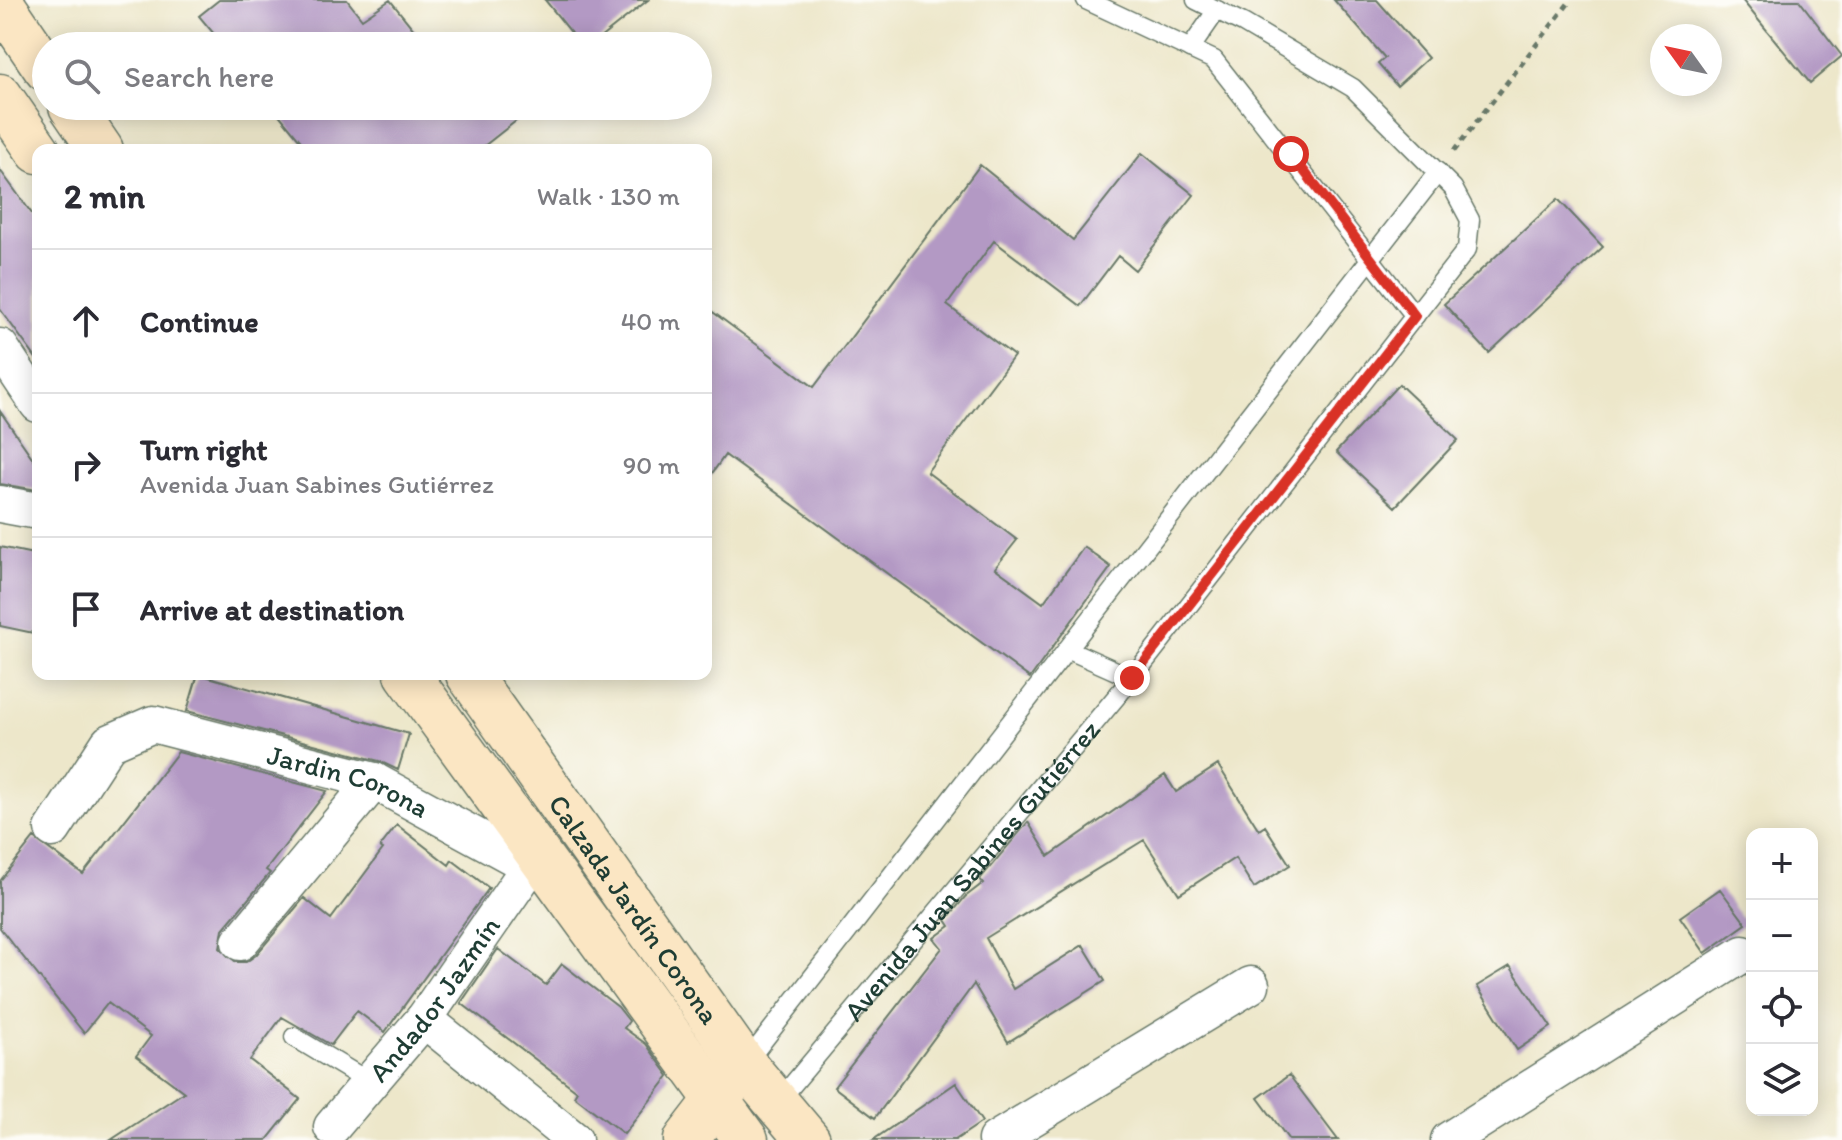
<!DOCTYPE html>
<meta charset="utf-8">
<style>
body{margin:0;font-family:Itim,sans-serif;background:#f7f7f7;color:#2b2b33}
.controls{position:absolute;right:24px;bottom:24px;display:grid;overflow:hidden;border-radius:16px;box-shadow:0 4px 20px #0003}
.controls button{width:72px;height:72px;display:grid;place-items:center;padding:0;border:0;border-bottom:2px solid #e1e1e2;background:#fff;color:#2b2b33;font:40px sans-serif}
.compass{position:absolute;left:1650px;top:24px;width:72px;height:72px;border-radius:50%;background:#fff;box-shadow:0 4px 20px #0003;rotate:303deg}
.stop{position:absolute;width:24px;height:24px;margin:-18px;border:6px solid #d93025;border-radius:50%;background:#fff}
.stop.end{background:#d93025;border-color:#fff;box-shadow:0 2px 8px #0008}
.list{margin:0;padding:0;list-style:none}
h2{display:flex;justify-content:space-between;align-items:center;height:104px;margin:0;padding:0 32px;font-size:34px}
h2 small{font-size:26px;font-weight:400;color:#7c7c81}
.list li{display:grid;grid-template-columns:52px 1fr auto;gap:24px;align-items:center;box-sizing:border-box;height:144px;padding:0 32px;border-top:2px solid #e1e1e2}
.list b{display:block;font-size:30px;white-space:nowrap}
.list p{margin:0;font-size:26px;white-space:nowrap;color:#7c7c81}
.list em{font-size:26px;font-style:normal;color:#7c7c81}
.icon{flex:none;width:44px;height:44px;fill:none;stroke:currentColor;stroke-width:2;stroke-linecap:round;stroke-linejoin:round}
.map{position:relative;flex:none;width:1842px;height:1140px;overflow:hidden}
.search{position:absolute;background:#fff;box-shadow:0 4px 20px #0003;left:32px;top:32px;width:680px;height:88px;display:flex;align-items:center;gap:20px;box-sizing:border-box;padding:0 28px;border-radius:44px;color:#7c7c81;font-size:30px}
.panel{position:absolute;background:#fff;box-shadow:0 4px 20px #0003;left:32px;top:144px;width:680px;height:536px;border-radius:16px}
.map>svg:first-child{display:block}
</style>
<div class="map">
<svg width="1842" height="1140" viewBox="0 0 1842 1140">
<rect width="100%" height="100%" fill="#fdfcf7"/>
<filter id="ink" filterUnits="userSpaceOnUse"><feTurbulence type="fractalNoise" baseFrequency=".0125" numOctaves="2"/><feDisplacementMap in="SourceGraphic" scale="16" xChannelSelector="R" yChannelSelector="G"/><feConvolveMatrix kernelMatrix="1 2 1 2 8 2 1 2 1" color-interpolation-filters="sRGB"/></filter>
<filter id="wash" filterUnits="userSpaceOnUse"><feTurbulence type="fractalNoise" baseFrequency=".006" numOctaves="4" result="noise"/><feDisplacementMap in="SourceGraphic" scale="32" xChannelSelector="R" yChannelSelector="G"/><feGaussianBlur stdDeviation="1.8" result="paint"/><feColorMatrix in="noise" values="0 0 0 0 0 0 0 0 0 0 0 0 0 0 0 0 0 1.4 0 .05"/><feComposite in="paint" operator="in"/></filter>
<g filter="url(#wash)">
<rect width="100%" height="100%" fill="#ede7ca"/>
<g id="blocks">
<path fill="#b399c4" d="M 219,0 L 347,0 L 362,19 L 390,0 L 427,46 L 224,46 L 199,16 Z
M 545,0 L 648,0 L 590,46 L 582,46 Z
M 1334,0 L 1377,0 L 1428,58 L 1397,86 L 1378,64 L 1385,58 Z
M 1742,0 L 1799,0 L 1842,56 L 1810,83 Z
M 272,106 L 535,106 L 479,150 L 308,150 Z
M 1142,153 L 1194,195 L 1135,270 L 1118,256 L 1080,306 L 994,241 L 947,305 L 1014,356 L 927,472 L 1017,540 L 995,568 L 1043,603 L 1084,547 L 1111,567 L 1030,678 L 725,455 L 706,482 L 706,307 L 814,387 L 980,165 L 1073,240 Z
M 0,170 L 38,222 L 38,361 L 0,309 Z
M 1558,199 L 1603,247 L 1489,353 L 1444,304 Z
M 1399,384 L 1458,440 L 1395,507 L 1336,452 Z
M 0,411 L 38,466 L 38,490 L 0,484 Z
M 0,547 L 38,555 L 38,634 L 0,626 Z
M 198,674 L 409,734 L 398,770 L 379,761 L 187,711 Z
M 178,752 L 327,791 L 266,870 L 270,873 L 223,929 L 220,948 L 236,962 L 246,962 L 256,955 L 304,898 L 331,919 L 383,849 L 380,847 L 397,825 L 449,865 L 452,860 L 489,888 L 385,1032 L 357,1011 L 331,1045 L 282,1017 L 250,1060 L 300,1099 L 267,1140 L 111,1140 L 184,1092 L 136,1056 L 151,1036 L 108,1003 L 84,1033 L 0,928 L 0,881 L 34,838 L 83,874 Z
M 1218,765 L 1259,830 L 1265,826 L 1290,865 L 1254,888 L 1235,858 L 1179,894 L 1144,840 L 986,938 L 1013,989 L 1083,945 L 1105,981 L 1008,1042 L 974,984 L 875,1118 L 834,1087 L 942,948 L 934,938 L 950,926 L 946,920 L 965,897 L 983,883 L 980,879 L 1028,822 L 1049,856 L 1165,775 L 1176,792 Z
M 1720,889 L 1746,924 L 1705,953 L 1680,917 Z
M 498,949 L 546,985 L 562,964 L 618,1007 L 629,1021 L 624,1028 L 646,1044 L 669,1076 L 624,1134 L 574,1096 L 577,1091 L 461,1003 Z
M 1510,966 L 1551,1027 L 1517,1050 L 1477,986 Z
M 1289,1075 L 1338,1140 L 1289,1140 L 1258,1098 Z
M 956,1083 L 982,1122 L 955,1140 L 873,1140 Z"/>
</g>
</g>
<g filter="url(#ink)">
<use href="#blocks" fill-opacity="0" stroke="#677868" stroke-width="2"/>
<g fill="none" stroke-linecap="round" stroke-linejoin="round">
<defs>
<g id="lane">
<path d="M 1086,0 L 1214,60 L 1415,316"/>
<path d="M 1190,49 L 1217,10"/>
<path d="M 1069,650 L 1132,678"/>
<path d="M 294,1037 L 369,1082"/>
<path d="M 745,1064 L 1438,172"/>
<path id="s1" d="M 778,1102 L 1132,678 L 1467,249 L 1470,220 L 1453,188 L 1353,88 L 1243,23 L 1196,0"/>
</g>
<g id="street">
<path d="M 0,347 L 38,404"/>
<path d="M 0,504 L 38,511"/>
<path id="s2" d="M 53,829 L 109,743 L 153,724 L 374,781 L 530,866 L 554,872"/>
<path d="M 240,942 L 374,781"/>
<path d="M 424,1019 L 574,1140"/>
<path id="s3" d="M 332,1127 L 424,1019 L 530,866"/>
<path d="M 996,1140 L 1251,985"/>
<path d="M 1449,1140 L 1743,954"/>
</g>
<g id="secondary">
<path d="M 0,1 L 46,69"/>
<path d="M 0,96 L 38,151"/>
<path d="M 71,106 L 101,150"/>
<path d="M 407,674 L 746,1140"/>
<path id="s4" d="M 468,674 L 744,1064 L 808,1140"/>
<path d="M 686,1140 L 733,1079"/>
</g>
</defs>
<use href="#lane" stroke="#677868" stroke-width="21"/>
<use href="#street" stroke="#677868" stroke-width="39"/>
<use href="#secondary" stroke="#677868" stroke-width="47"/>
<path stroke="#677868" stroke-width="5" stroke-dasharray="6 6" stroke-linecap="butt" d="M 1454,151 L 1571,0"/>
<use href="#lane" stroke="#fff" stroke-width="18"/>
<use href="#street" stroke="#fff" stroke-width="36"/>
<use href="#secondary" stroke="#fbe6c3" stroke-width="44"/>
</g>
</g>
<g fill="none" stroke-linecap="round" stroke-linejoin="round" filter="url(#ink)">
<path stroke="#d93025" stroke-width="10" d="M 1132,678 L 1415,316 L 1291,154"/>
</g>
<g text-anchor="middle" stroke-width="6" stroke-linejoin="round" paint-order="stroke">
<g font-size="28" fill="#1f3d34" stroke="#fdfcf7">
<text dy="10" stroke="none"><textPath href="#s2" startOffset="354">Jardin Corona</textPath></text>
<text dy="10" stroke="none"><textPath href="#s1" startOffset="302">Avenida Juan Sabines Gutiérrez</textPath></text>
<text dy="10" stroke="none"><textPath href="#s4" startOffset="288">Calzada Jardín Corona</textPath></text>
<text dy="10" stroke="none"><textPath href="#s3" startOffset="164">Andador Jazmín</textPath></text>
</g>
</g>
</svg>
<div class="controls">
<button>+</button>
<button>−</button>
<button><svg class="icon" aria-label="locate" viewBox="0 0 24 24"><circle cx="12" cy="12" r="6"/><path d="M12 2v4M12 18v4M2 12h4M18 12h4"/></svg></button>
<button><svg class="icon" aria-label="layers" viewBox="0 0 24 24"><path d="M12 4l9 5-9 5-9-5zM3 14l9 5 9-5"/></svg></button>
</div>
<svg class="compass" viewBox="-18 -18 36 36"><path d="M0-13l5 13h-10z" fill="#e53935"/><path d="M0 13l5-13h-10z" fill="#7c7c81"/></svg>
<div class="stop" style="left:1291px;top:154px"></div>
<div class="stop end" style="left:1132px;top:678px"></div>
<div class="search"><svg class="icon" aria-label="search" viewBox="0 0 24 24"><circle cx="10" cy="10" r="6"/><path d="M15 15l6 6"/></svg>Search here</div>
<section class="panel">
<h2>2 min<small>Walk · 130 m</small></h2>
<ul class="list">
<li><svg class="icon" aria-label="ahead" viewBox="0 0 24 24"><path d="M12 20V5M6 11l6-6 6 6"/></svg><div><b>Continue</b></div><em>40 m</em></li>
<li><svg class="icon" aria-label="right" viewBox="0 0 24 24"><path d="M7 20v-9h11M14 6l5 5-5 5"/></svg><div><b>Turn right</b><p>Avenida Juan Sabines Gutiérrez</p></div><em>90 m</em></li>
<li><svg class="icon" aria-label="arrive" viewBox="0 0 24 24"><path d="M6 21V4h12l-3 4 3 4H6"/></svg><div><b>Arrive at destination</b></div></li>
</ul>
</section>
</div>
